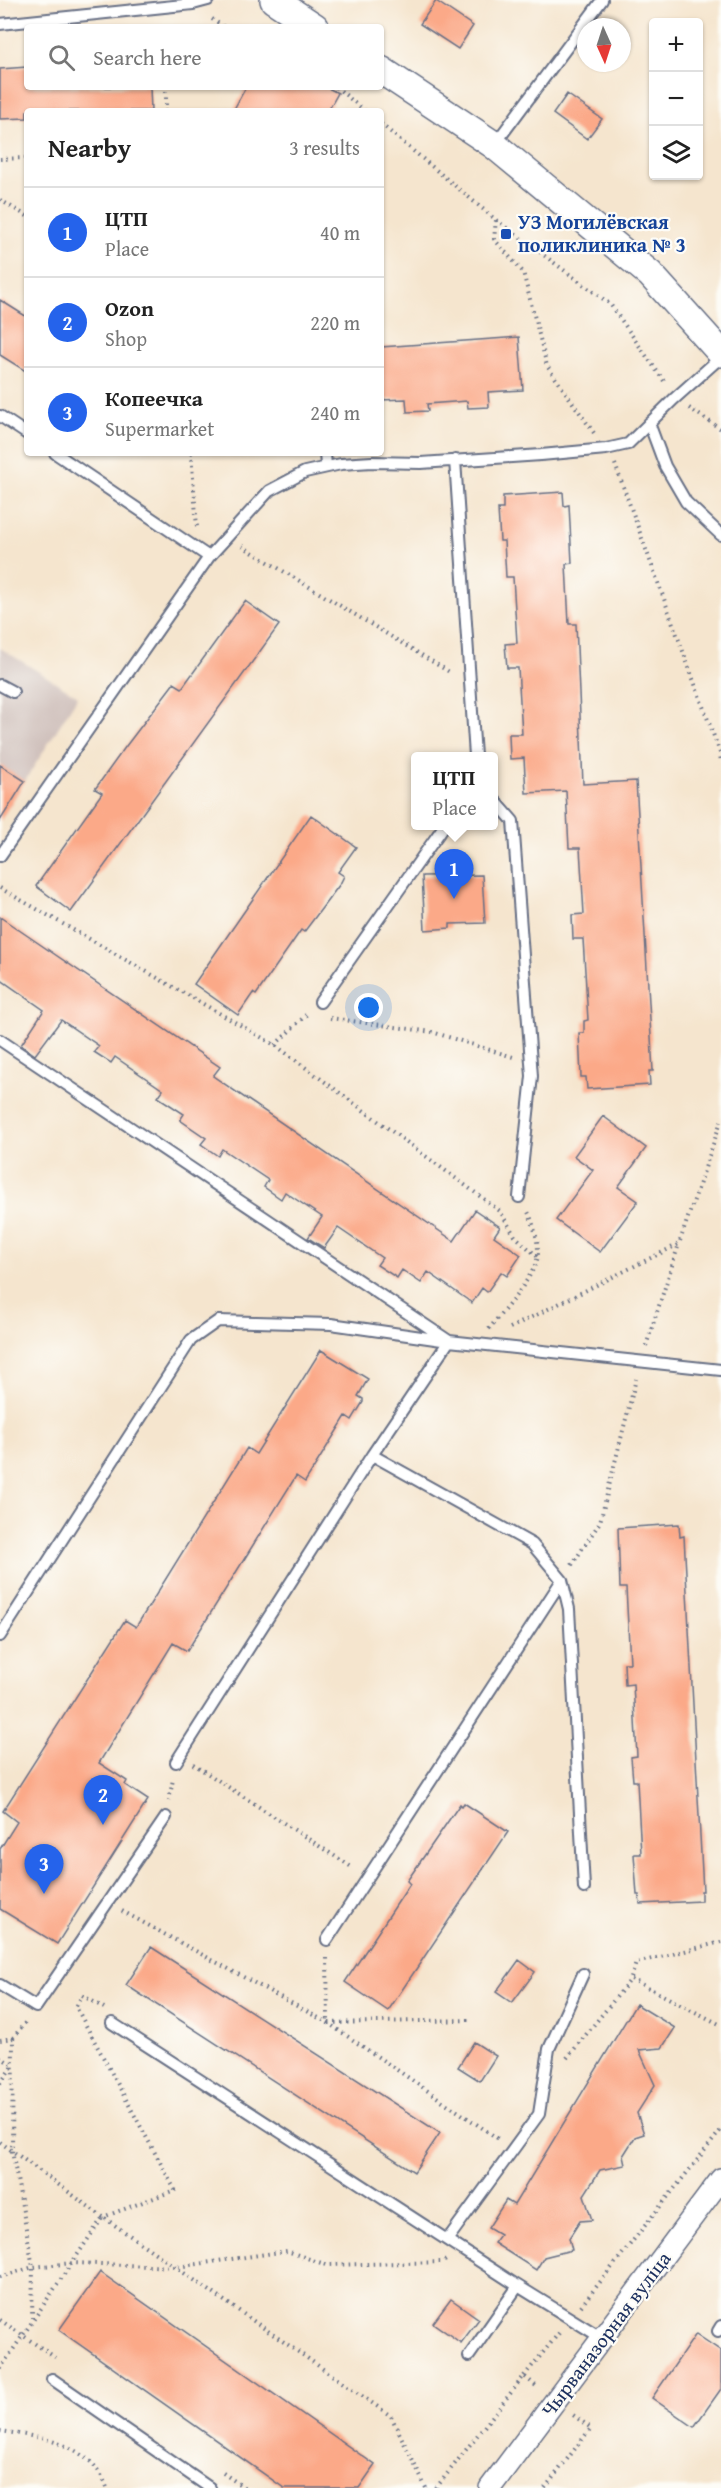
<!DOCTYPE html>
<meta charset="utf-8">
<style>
body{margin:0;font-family:"Gentium Book Plus",serif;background:#f6f6f6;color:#222}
.controls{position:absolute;right:18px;top:18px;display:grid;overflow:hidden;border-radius:6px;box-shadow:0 2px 4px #0004}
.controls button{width:54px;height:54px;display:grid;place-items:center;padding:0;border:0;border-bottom:2px solid #e0e0e0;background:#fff;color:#222;font:30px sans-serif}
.compass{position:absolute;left:577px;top:18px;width:54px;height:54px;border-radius:50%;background:#fff;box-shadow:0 2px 4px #0004;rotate:177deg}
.you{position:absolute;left:369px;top:1008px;width:21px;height:21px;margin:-15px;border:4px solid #fff;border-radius:50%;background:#1a73e8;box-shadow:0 0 0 9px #1a73e833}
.badge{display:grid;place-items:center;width:39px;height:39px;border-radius:50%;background:#2563eb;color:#fff;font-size:20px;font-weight:700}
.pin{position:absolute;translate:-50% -50px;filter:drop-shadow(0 2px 3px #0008)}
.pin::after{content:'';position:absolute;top:32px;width:21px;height:18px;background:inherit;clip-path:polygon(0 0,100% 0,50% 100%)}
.popup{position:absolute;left:411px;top:752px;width:87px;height:78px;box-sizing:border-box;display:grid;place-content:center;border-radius:6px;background:#fff;filter:drop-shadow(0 2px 4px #0005);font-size:20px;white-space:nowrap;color:#767676}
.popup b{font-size:22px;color:#222}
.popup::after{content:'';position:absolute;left:50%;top:100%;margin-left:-12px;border:12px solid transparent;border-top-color:#fff}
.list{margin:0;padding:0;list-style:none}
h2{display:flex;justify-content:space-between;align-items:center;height:78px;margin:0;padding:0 24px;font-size:26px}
h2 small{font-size:20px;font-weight:400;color:#767676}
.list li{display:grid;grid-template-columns:39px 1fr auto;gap:18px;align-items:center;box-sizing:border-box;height:90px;padding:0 24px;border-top:2px solid #e0e0e0}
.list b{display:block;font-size:22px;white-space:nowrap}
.list p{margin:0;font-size:20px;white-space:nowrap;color:#767676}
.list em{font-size:20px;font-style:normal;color:#767676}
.icon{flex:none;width:33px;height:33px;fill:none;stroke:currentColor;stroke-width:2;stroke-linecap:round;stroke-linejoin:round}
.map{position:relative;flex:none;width:721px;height:2488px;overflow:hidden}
.search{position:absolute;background:#fff;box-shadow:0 2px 4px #0004;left:24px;top:24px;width:360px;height:66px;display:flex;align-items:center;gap:15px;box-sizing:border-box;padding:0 21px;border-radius:6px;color:#767676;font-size:22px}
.panel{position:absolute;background:#fff;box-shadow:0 2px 4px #0004;left:24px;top:108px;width:360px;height:348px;border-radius:6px}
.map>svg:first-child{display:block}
</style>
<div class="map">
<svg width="721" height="2488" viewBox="0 0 721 2488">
<rect width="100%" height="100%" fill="#fdfcf7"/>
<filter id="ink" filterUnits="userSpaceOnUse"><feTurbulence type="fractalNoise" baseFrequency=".0167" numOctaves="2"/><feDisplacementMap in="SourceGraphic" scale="12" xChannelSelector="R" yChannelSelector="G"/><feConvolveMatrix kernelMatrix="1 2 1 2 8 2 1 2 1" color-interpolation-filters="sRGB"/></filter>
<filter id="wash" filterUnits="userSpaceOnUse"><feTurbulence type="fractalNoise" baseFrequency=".008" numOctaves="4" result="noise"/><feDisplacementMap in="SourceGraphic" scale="24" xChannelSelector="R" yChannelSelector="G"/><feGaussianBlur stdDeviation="1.35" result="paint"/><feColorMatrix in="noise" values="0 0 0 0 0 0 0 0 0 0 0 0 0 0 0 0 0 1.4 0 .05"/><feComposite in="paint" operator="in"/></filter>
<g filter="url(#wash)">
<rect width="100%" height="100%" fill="#f5e5ce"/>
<path fill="#cfc0bb" d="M 0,648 L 78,696 L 0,821 Z"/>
<g id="blocks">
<path fill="#fba988" d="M 436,1 L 473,26 L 458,49 L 420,24 Z
M 27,67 L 27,87 L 150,87 L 151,111 L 27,111 L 27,118 L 0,119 L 0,69 Z
M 246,87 L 326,87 L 338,93 L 328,111 L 233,111 Z
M 567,94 L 602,119 L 587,139 L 553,114 Z
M 0,300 L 27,317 L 27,372 L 0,355 Z
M 519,337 L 523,390 L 488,392 L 489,407 L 468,408 L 467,401 L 427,404 L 428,411 L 407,412 L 406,399 L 381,400 L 381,347 Z
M 563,492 L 564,506 L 569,505 L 572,563 L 566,564 L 569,624 L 576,624 L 583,784 L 636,781 L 653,1071 L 649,1071 L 650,1085 L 587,1089 L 586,1077 L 581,1077 L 579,1033 L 584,1033 L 584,1021 L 588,1020 L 583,939 L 573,939 L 572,915 L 584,914 L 580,848 L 569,848 L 566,791 L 526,793 L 524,758 L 510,759 L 509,734 L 522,734 L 518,668 L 507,668 L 505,644 L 517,643 L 513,577 L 506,577 L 504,541 L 500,541 L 498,509 L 503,509 L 503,496 Z
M 245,601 L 279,625 L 71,912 L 36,886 L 102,793 L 95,789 L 126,746 L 174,683 L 182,688 Z
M 0,765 L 25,781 L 0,821 Z
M 311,815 L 356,847 L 338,872 L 344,876 L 340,884 L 304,932 L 301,930 L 256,995 L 253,993 L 238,1015 L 194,984 Z
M 482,875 L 485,923 L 450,924 L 450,928 L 425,930 L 422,876 Z
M 0,917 L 220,1067 L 213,1076 L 454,1241 L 475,1210 L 500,1227 L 494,1236 L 521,1255 L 507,1276 L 501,1272 L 487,1292 L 482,1288 L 472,1303 L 428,1272 L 421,1283 L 402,1270 L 397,1278 L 377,1265 L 382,1258 L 338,1228 L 324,1248 L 308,1238 L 322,1217 L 285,1192 L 281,1199 L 264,1187 L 268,1180 L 222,1149 L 218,1156 L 201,1144 L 206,1138 L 180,1120 L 184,1114 L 158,1097 L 163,1090 L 115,1057 L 111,1063 L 94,1052 L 99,1046 L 61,1020 L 35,1055 L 21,1045 L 44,1010 L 0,979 Z
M 603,1116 L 646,1148 L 618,1187 L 638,1201 L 600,1252 L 556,1220 L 593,1170 L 574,1156 Z
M 321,1350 L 368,1379 L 358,1396 L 363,1399 L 363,1402 L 352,1420 L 346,1416 L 305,1482 L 296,1476 L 187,1651 L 173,1643 L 99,1763 L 127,1781 L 125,1785 L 148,1800 L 57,1944 L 0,1909 L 0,1849 L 17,1822 L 3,1811 L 125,1620 L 136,1627 L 247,1448 L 256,1454 Z
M 679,1524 L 680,1537 L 684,1536 L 703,1891 L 701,1891 L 701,1901 L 640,1904 L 639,1895 L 637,1895 L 634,1854 L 641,1854 L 637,1781 L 633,1781 L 631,1757 L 637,1756 L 633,1684 L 625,1685 L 624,1663 L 630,1663 L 626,1588 L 620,1588 L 618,1528 Z
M 464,1803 L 508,1832 L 388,2011 L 345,1982 L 410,1884 L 407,1881 L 460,1804 L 462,1806 Z
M 151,1947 L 440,2133 L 414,2172 L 126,1985 Z
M 519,1960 L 535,1972 L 512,2003 L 496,1992 Z
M 636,2004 L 675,2028 L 662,2048 L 639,2050 L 655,2085 L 637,2113 L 644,2134 L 635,2137 L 623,2156 L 625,2165 L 600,2170 L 584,2195 L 592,2220 L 580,2221 L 569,2238 L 572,2250 L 544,2257 L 536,2270 L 494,2243 L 500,2235 L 488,2228 L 506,2200 L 514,2205 Z
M 474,2042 L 496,2056 L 480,2081 L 458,2067 Z
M 100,2272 L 375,2465 L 359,2488 L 284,2488 L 59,2330 Z
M 451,2299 L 479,2319 L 461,2343 L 433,2323 Z
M 696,2334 L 721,2351 L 721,2389 L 694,2427 L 652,2398 Z"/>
</g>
</g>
<g filter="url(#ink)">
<use href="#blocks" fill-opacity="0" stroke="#676f85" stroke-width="1.5"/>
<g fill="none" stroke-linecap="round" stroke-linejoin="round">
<defs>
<path id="service" d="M 0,24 L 193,4 L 208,0
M 495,144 L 602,0
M 0,416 L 27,434
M 649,423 L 665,466 L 686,502 L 721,535
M 55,453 L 209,557
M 325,453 L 326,466
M 455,460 L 475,756
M 0,685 L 13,692
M 493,798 L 513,821 L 532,1076 L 519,1197
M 0,856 L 209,557 L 269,491 L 305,472 L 341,464 L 372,462 L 421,463 L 541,455 L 606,449 L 628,444 L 674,399 L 721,357
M 320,1002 L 444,826
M 0,1040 L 449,1341 L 372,1455 L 176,1762
M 562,1580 L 569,1609 L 584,1888
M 0,1636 L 191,1340 L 218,1321 L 331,1324 L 449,1341 L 721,1370
M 327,1940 L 562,1580 L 532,1544 L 372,1455
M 0,1985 L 36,2007 L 166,1817
M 112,2023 L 518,2286 L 602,2338
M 448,2239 L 539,2114 L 549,2049 L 583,1974
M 718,2331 L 721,2326
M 469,2356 L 518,2286
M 52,2379 L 210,2488"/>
<path id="minor" d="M 490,2488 L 721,2179"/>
<path id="tertiary" d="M 274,0 L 315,27
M 381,70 L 494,145 L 650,274 L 721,353"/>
</defs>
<use href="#service" stroke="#676f85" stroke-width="14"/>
<use href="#minor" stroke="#676f85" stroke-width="24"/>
<use href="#tertiary" stroke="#676f85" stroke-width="30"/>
<path stroke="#676f85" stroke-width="4" stroke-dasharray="1.5 4.5" stroke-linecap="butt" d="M 212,19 L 224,27
M 336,87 L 365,111
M 166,111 L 166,87
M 381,124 L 496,220 L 494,239 L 523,272 L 547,366 L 594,433
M 0,159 L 27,158
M 0,200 L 27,216
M 496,220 L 610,304 L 666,384
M 689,408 L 721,429
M 191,453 L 197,527
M 615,464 L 720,753 L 721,763
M 242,546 L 451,673
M 0,888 L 275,1045 L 500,1211 L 515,1236 L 539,1258
M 330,1018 L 432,1032 L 513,1057
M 275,1045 L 308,1013
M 510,1328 L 679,1244 L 721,1121
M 489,1329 C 505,1308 528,1285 537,1260 C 541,1249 533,1220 527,1210
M 646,1346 L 679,1244
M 572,1565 L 600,1522 L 636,1379
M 193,1764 L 353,1868
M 169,1801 L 173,1779
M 122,1911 L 328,2023 L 500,2140
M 327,1958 L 328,2023 L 469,2020
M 631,1978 L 636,1963 L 721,1942
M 13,2038 L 27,2020
M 0,2040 L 13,2038 L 12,2151 L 33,2267 L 32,2318
M 0,2057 L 13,2065 L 0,2084
M 567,2058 L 631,1979 L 721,2025
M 0,2142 L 103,2217 L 175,2190 L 76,2007 L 82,1995 L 104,2008
M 0,2277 L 33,2267 L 73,2263 L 177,2267 L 287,2251 L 327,2265 L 443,2262 L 446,2260
M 581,2306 L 721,2130
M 0,2320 L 59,2360
M 0,2369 L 103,2217 L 391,2416 L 426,2488
M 524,2376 L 559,2333
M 0,2431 C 40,2437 92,2443 107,2488
M 223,2473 L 245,2488
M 436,2488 L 524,2376 L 536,2386
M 545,2488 L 591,2428 L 573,2415"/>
<use href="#service" stroke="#fff" stroke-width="10"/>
<use href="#minor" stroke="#fff" stroke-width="21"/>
<use href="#tertiary" stroke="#fff" stroke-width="27"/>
</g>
</g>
<rect fill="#1a4fb4" stroke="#fdfcf7" stroke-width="2" x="500" y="228" width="12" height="12" rx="3"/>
<g text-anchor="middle" stroke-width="4.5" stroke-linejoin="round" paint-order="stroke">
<g font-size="20" font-weight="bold" fill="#164399" stroke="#fdfcf7" text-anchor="start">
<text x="518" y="229">УЗ Могилёвская<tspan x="518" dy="23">поликлиника № 3</tspan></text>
</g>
<g font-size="20" fill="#1b2f5e" stroke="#fdfcf7">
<text transform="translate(606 2334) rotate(-53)" y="7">Чырваназорная вуліца</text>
</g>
</g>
</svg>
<div class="controls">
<button>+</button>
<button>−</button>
<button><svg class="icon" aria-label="layers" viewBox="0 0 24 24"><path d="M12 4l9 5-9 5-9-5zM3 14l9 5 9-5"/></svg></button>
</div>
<svg class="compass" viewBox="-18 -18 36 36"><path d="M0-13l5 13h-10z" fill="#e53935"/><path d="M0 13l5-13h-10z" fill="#767676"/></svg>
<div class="you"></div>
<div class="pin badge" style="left:454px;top:899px">1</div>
<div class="popup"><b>ЦТП</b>Place</div>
<div class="pin badge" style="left:103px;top:1825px">2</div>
<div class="pin badge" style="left:44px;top:1894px">3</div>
<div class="search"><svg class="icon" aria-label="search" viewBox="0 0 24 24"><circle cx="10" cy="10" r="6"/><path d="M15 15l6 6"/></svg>Search here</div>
<section class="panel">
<h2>Nearby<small>3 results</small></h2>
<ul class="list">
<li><span class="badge">1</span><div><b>ЦТП</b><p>Place</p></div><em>40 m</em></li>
<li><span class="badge">2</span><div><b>Ozon</b><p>Shop</p></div><em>220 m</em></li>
<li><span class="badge">3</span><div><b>Копеечка</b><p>Supermarket</p></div><em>240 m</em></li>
</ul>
</section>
</div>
